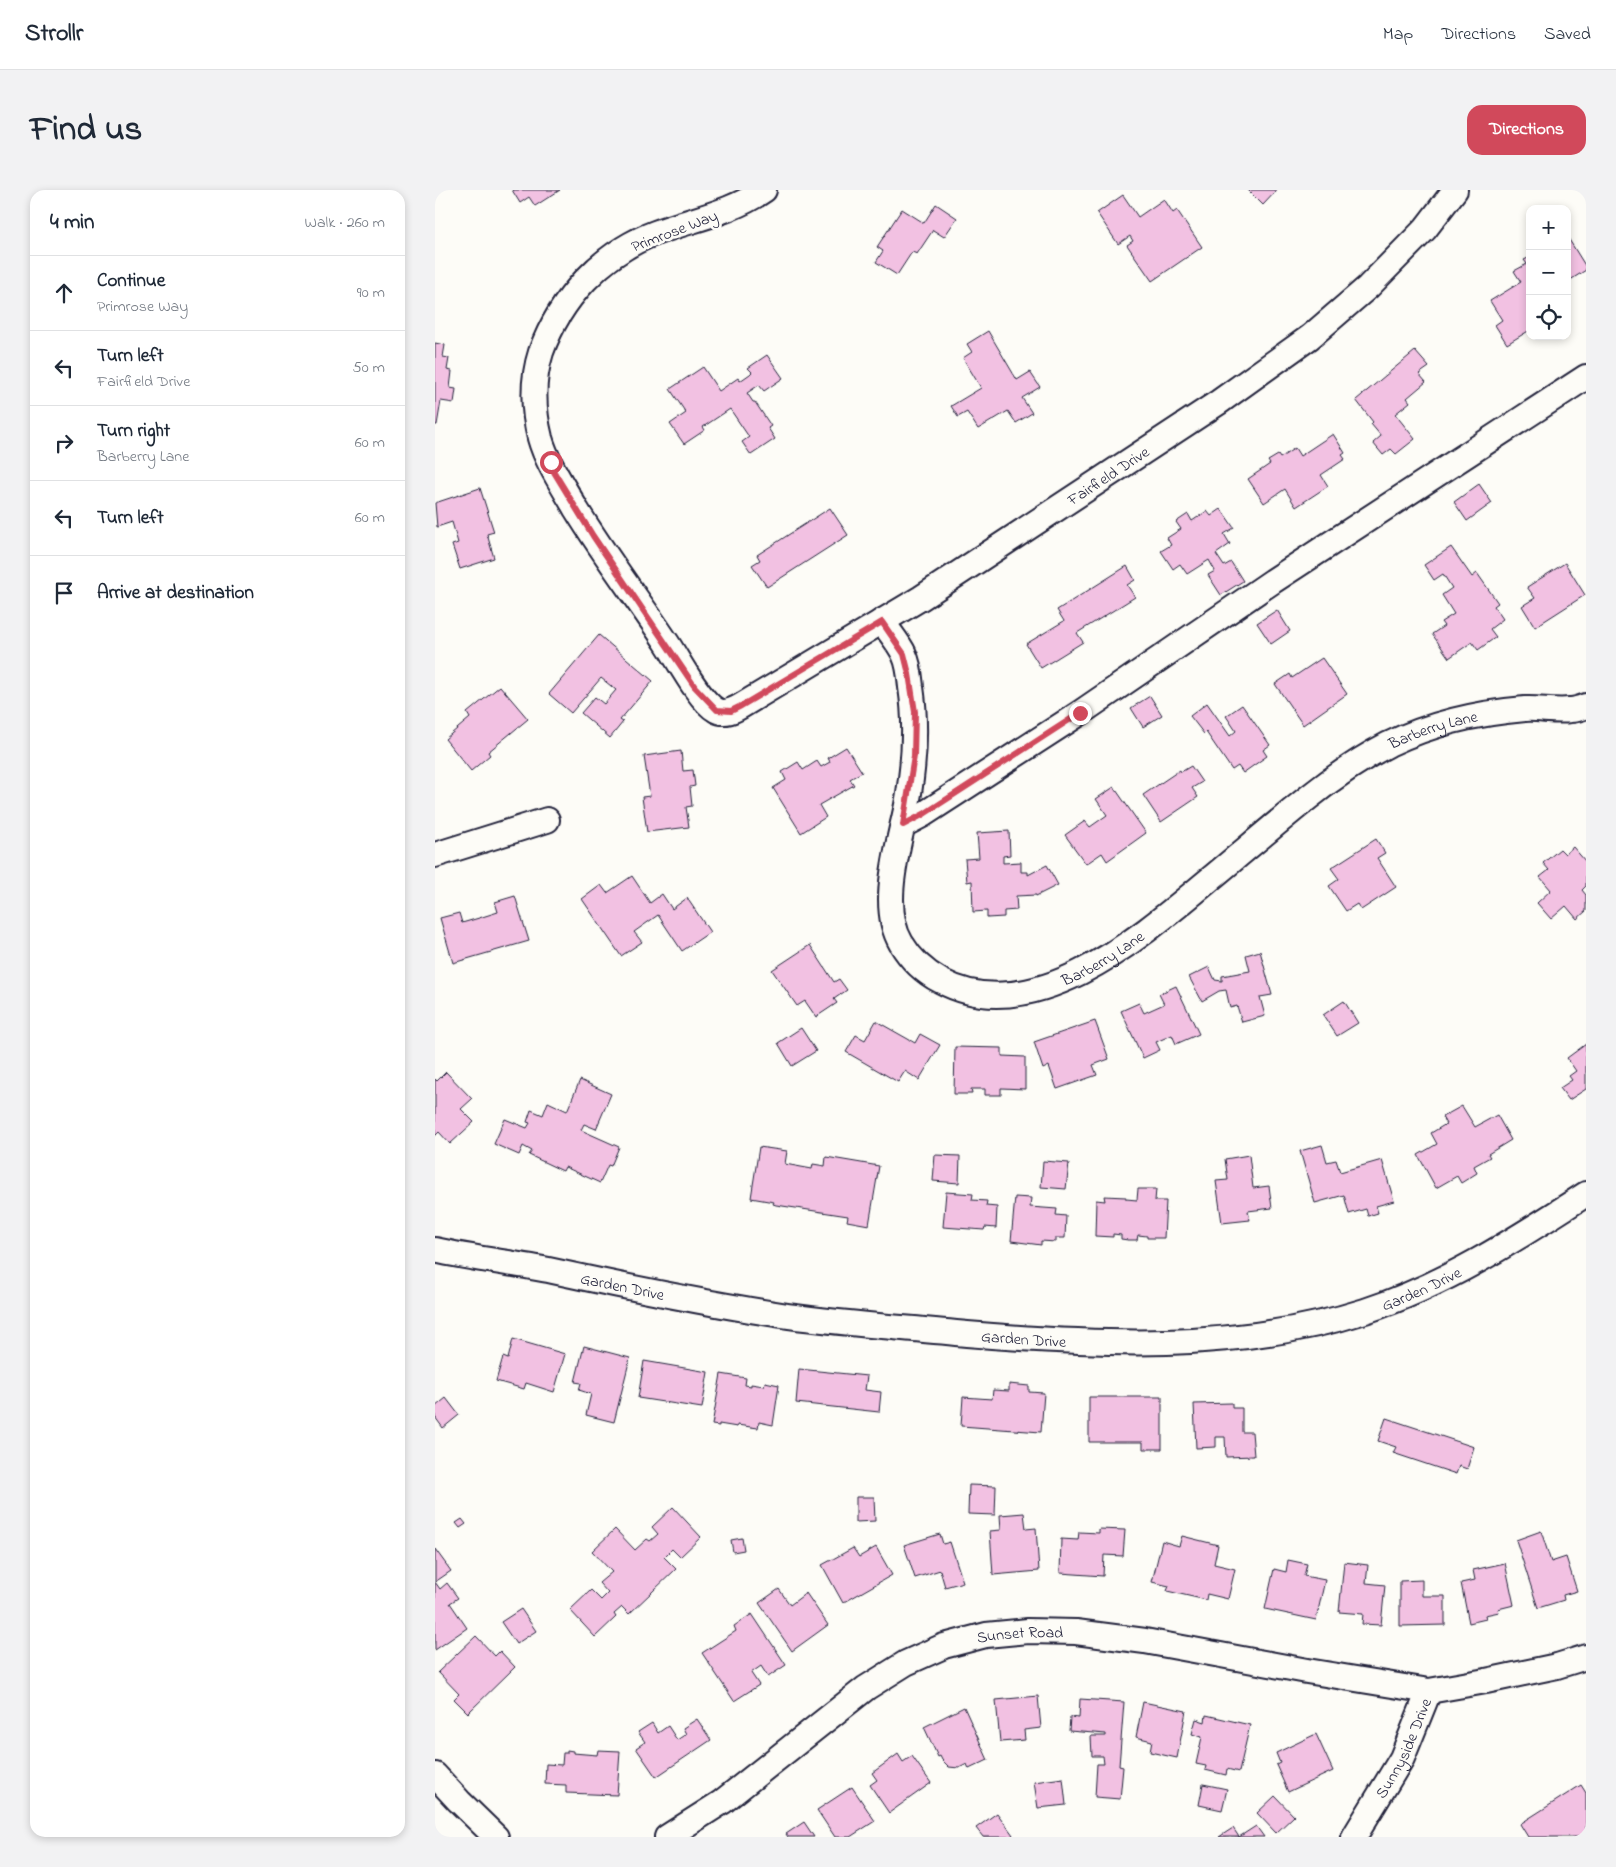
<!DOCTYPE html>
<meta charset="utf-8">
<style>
body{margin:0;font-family:"Indie Flower",sans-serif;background:#f2f2f3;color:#1f2937}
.controls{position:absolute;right:15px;top:15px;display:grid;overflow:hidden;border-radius:10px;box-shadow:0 2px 8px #0003}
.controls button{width:45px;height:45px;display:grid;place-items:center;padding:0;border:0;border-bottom:1px solid #e0e1e3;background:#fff;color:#1f2937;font:25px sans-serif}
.stop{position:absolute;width:15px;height:15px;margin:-11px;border:4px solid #d1495b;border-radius:50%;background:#fff}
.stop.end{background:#d1495b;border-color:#fff;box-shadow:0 1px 5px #0008}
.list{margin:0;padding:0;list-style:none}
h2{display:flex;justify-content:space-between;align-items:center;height:65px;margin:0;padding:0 20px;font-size:21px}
h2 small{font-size:16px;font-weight:400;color:#747a83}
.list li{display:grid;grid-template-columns:32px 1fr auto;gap:15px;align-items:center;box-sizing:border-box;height:75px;padding:0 20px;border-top:1px solid #e0e1e3}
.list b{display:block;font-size:19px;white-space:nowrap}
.list p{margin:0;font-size:16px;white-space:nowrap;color:#747a83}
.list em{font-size:16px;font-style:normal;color:#747a83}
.icon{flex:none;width:28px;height:28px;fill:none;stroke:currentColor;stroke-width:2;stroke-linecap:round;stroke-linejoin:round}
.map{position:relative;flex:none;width:1151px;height:1647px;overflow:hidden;border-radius:15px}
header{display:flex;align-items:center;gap:30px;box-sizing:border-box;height:70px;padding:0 25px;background:#fff;border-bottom:1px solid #e0e1e3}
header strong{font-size:24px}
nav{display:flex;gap:28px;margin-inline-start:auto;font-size:18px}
.intro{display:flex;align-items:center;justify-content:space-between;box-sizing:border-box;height:120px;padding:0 30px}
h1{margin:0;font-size:35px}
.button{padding:12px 22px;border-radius:15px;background:#d1495b;color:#fff;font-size:18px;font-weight:700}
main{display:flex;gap:30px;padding:0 30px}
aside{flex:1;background:#fff;border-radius:15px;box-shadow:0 2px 8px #0003}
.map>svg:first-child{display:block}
</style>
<header>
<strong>Strollr</strong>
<nav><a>Map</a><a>Directions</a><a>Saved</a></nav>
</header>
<div class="intro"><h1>Find us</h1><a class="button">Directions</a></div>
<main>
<aside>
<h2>4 min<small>Walk · 260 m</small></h2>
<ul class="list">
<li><svg class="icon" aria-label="ahead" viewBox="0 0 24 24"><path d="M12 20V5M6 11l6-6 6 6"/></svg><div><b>Continue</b><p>Primrose Way</p></div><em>90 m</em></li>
<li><svg class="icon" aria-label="left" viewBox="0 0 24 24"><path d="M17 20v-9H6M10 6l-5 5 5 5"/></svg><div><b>Turn left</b><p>Fairfield Drive</p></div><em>50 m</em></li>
<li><svg class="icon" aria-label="right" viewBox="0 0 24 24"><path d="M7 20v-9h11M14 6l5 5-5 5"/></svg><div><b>Turn right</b><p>Barberry Lane</p></div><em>60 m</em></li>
<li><svg class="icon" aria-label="left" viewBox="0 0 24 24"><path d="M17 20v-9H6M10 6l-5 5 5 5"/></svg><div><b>Turn left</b></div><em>60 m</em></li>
<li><svg class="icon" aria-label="arrive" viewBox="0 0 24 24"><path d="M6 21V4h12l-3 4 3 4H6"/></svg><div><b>Arrive at destination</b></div></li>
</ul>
</aside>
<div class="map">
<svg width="1151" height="1647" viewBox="0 0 1151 1647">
<rect width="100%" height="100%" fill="#fdfcf7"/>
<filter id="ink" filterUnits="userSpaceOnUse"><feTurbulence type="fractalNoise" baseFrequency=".02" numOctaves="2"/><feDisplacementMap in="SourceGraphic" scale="10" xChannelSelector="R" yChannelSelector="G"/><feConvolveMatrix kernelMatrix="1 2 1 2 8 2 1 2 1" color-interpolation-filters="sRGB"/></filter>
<g filter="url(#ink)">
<path fill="#f2c1e2" stroke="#22223b" d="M 77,0 L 125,0 L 100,16 L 94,7 L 85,13 Z
M 813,0 L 842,0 L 828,15 Z
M 688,5 L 703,27 L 729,9 L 738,23 L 742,20 L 767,57 L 717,91 L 692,55 L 698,51 L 695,46 L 683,54 L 662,23 Z
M 501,14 L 522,28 L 509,47 L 498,40 L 482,64 L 477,62 L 462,85 L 441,72 L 448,61 L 442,57 L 467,19 L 489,33 Z
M 1133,48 L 1151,77 L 1151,80 L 1132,92 Z
M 1095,67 L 1095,140 L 1072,154 L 1060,135 L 1067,130 L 1055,111 L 1086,92 L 1079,81 L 1092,74 L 1089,70 Z
M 553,141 L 582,190 L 595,182 L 605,197 L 587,208 L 597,223 L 581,233 L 573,221 L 543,239 L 532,222 L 523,227 L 516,216 L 546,198 L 528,168 L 537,162 L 532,154 Z
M 0,153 L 10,155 L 8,167 L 14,168 L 12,180 L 17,181 L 15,198 L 21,199 L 19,213 L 6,211 L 2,235 L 0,235 Z
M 980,161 L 994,177 L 984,184 L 991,192 L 972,208 L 975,212 L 960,224 L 980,249 L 961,264 L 956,259 L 948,265 L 938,253 L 946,246 L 936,234 L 938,232 L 921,210 Z
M 332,165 L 348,188 L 329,201 L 324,195 L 312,203 L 318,212 L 320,212 L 336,236 L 333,238 L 340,249 L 316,265 L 307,252 L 314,247 L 295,219 L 268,237 L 270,240 L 249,254 L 235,234 L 251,223 L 235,199 L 268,177 L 284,201 L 303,188 L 305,191 L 315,184 L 317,182 L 313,178 Z
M 898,244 L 910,263 L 907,265 L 910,269 L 886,285 L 893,296 L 861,317 L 850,299 L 829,313 L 813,289 L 835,274 L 833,271 L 843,265 L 845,268 L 860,258 L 865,266 Z
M 1044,294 L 1057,313 L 1032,331 L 1019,312 Z
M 45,298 L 59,342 L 52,344 L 59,368 L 25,379 L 17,355 L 23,353 L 17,332 L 2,337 L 0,313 Z
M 395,318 L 413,345 L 332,397 L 317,375 L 325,370 L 322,365 Z
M 786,319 L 799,338 L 789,344 L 795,354 L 781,364 L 789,376 L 796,372 L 808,391 L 786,405 L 773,385 L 780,381 L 774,370 L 752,384 L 745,374 L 738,379 L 726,361 L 736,355 L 732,348 L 746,339 L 741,332 L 753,324 L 757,331 L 772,321 L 776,326 Z
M 1016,357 L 1037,387 L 1042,383 L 1063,413 L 1059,416 L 1068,429 L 1055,439 L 1061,447 L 1043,460 L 1037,452 L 1014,468 L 997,444 L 1009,436 L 1006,432 L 1019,424 L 1007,405 L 1017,398 L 1008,384 L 999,390 L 989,375 Z
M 1130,373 L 1150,405 L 1100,437 L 1087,416 L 1100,408 L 1092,397 Z
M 692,376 L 700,390 L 692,395 L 700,407 L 642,443 L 648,452 L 606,478 L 591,454 L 629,431 L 622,420 Z
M 842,420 L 855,441 L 836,454 L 822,433 Z
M 164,445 L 218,491 L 185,530 L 188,532 L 175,548 L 146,523 L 160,507 L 169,514 L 181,500 L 166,488 L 136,523 L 114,504 Z
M 887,468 L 912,504 L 868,535 L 840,494 L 855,484 L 857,488 Z
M 65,496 L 93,529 L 53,562 L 55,565 L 36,581 L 10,549 L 35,528 L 32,523 Z
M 715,506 L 727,525 L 708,537 L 696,518 Z
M 772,513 L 795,546 L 801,541 L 791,526 L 807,515 L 835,555 L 828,560 L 832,566 L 808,583 L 803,576 L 797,580 L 771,542 L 769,544 L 755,526 Z
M 411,557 L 427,582 L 415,589 L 419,595 L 384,615 L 391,627 L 366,643 L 338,598 L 351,590 L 347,582 L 363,572 L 368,580 L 382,571 L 386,577 L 395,572 L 393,568 Z
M 246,561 L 248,581 L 258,580 L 260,596 L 255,597 L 257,616 L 251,617 L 254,637 L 212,642 L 207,607 L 215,606 L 209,566 Z
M 756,576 L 767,592 L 757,598 L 763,607 L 726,632 L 708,605 L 745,580 L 746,582 Z
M 679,597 L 711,643 L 672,671 L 667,663 L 651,674 L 630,645 L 650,631 L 655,637 L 672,625 L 661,609 Z
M 574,641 L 575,665 L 568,666 L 568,673 L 586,672 L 586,682 L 593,682 L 593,685 L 612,675 L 623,695 L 601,706 L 601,705 L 581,706 L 582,720 L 569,721 L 569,727 L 552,728 L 552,721 L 538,722 L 537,691 L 532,692 L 530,669 L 544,668 L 542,643 Z
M 941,649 L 950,663 L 942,668 L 961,697 L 926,720 L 922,714 L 911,721 L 894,696 L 904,689 L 896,678 Z
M 1138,657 L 1151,672 L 1151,696 L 1147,700 L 1151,705 L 1151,721 L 1142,729 L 1131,716 L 1116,729 L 1102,713 L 1116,700 L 1105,687 L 1114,680 L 1108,673 L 1125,659 L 1130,664 Z
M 197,686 L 215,713 L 227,704 L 237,719 L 252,708 L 275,742 L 247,761 L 223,725 L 199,742 L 207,752 L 186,766 L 147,709 L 166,695 L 172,703 Z
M 80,706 L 94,751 L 18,773 L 5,728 L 24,723 L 27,733 L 44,728 L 63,722 L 60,712 Z
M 375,755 L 399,792 L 404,789 L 412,800 L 399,809 L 402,813 L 381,827 L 370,811 L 362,816 L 337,780 Z
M 825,761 L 837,805 L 825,807 L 830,826 L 807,832 L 802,816 L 795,818 L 791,800 L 784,801 L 767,811 L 754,787 L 774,777 L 780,790 L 787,791 L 787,786 L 815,781 L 811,765 Z
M 741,796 L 764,844 L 741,854 L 737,845 L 721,852 L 725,860 L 708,868 L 686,821 L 704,813 L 709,823 L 729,814 L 724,804 Z
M 909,811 L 923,833 L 902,846 L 888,825 Z
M 441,831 L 480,853 L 485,844 L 505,855 L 484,890 L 470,881 L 463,892 L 411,862 L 421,845 L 430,850 Z
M 660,831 L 674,869 L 658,875 L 662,885 L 622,899 L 614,876 L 608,879 L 599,852 Z
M 366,838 L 381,861 L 357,876 L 343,853 Z
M 1151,854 L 1151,899 L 1134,910 L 1125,898 L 1137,890 L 1134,886 L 1141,881 L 1132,868 Z
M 520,857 L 567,858 L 567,866 L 590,867 L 590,899 L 566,898 L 566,905 L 550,905 L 550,899 L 536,899 L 537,904 L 519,904 Z
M 11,882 L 37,909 L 26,919 L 39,932 L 15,954 L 4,942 L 0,946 L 0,889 L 2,891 Z
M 145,890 L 176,904 L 161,939 L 149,934 L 146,940 L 184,957 L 176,976 L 173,975 L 165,993 L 130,977 L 128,981 L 94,965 L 97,961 L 88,956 L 84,965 L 59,954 L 70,929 L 92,938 L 95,933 L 92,932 L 96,920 L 108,925 L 113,912 L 132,921 Z
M 1027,916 L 1040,937 L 1062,925 L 1076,950 L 1053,964 L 1055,967 L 1039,976 L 1042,983 L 1026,993 L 1022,986 L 1001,998 L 983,965 L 1002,954 L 996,943 L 1011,934 L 1007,927 Z
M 887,955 L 892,972 L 901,970 L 905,982 L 947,970 L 959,1011 L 941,1016 L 943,1023 L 933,1026 L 931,1019 L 914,1024 L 909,1005 L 880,1013 L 865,961 Z
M 324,957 L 352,961 L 350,974 L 377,979 L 378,974 L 390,976 L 391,967 L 444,976 L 434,1035 L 412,1031 L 413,1026 L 341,1015 L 338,1014 L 339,1012 L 316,1008 Z
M 500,965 L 525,966 L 524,993 L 498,991 Z
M 814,965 L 818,998 L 834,996 L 837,1018 L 813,1021 L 815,1030 L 787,1033 L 781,991 L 793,990 L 790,969 Z
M 608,971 L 634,973 L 631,999 L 606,997 Z
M 703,999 L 721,999 L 720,1011 L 731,1011 L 729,1048 L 712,1048 L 712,1046 L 703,1045 L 702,1050 L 693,1050 L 686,1049 L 686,1045 L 678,1044 L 678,1047 L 660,1046 L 661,1010 L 670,1011 L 669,1006 L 691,1007 L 691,1009 L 702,1010 Z
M 511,1002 L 538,1004 L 537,1010 L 552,1011 L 551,1016 L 562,1017 L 561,1038 L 550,1037 L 549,1040 L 508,1037 Z
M 580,1007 L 596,1008 L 595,1017 L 622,1019 L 621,1025 L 631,1026 L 630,1048 L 621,1048 L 621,1052 L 606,1051 L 606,1055 L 576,1051 Z
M 78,1149 L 130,1164 L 119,1202 L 91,1193 L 89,1199 L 61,1191 L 68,1167 L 73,1169 Z
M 149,1156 L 195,1168 L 179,1232 L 151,1225 L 156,1204 L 144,1200 L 146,1193 L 140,1192 Z
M 209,1171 L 273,1182 L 267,1218 L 203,1208 Z
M 364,1179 L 432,1186 L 430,1200 L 446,1202 L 444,1222 L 361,1213 Z
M 286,1184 L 311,1188 L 310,1195 L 316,1196 L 316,1194 L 329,1196 L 330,1192 L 344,1195 L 338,1235 L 324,1232 L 323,1238 L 302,1235 L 302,1237 L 284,1234 L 284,1236 L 277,1235 Z
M 574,1194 L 594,1196 L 594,1202 L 609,1203 L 606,1242 L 526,1236 L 528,1207 L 557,1209 L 558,1200 L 574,1201 Z
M 654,1207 L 727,1207 L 727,1259 L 708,1259 L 708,1252 L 654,1252 Z
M 11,1208 L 24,1225 L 8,1238 L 0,1227 L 0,1217 Z
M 797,1213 L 797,1218 L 807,1218 L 807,1242 L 817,1242 L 819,1266 L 791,1267 L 790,1247 L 781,1247 L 781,1257 L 761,1258 L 759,1214 Z
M 951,1228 L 1039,1257 L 1032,1279 L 1024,1276 L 1021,1284 L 958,1263 L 961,1257 L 943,1251 Z
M 534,1295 L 561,1296 L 560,1325 L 533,1324 Z
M 421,1307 L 439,1307 L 440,1331 L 421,1332 Z
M 238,1317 L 266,1347 L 245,1367 L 237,1359 L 229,1367 L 241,1379 L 194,1424 L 187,1417 L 179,1424 L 181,1427 L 160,1447 L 135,1420 L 156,1400 L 166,1410 L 173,1403 L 164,1393 L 177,1382 L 157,1361 L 180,1339 L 200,1360 L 212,1349 L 215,1351 L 223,1344 L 217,1337 Z
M 589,1323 L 591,1339 L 601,1338 L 604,1381 L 558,1385 L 555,1341 L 566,1340 L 565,1325 Z
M 27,1329 L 31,1334 L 25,1338 L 21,1333 Z
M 664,1339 L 690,1340 L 688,1366 L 669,1365 L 668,1386 L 625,1383 L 626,1349 L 643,1350 L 644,1342 L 664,1343 Z
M 1106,1341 L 1116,1372 L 1131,1367 L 1142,1401 L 1128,1405 L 1129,1410 L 1103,1418 L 1081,1350 Z
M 505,1344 L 508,1354 L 515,1352 L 528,1392 L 510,1397 L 505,1380 L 480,1388 L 469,1355 Z
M 747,1346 L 783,1355 L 779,1374 L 800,1379 L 793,1409 L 772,1404 L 771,1410 L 732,1401 L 734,1396 L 717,1392 L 727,1351 L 744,1356 Z
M 307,1348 L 309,1360 L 298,1362 L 296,1350 Z
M 441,1357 L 457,1385 L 408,1413 L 387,1375 L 418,1358 L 424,1367 Z
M 0,1359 L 16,1381 L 0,1392 Z
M 853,1370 L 872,1374 L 869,1386 L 890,1390 L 881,1430 L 830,1419 L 839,1379 L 851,1382 Z
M 909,1372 L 933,1375 L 931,1393 L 950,1395 L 946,1435 L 927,1434 L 928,1424 L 904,1422 Z
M 1070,1373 L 1079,1415 L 1063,1419 L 1064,1422 L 1050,1425 L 1051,1429 L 1034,1433 L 1026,1393 L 1040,1390 L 1038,1380 Z
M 987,1390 L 987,1406 L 1010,1406 L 1010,1435 L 965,1436 L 965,1391 Z
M 0,1392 L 5,1399 L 12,1393 L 23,1408 L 15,1413 L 32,1438 L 0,1460 Z
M 344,1399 L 355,1415 L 371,1403 L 393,1435 L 357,1461 L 324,1413 Z
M 86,1419 L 101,1441 L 81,1454 L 66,1432 Z
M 317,1424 L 351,1475 L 333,1487 L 326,1476 L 316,1483 L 324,1495 L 299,1511 L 267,1463 L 301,1441 L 299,1436 Z
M 41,1446 L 60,1466 L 65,1461 L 80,1477 L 33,1523 L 19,1509 L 24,1504 L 3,1482 Z
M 603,1506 L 606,1538 L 589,1540 L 590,1550 L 565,1552 L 561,1510 Z
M 645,1509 L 689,1512 L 684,1576 L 688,1577 L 685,1609 L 660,1607 L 662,1574 L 669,1574 L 668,1566 L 657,1566 L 656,1546 L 671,1546 L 671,1544 L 634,1541 L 635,1527 L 644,1528 Z
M 708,1512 L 751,1521 L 742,1568 L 715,1562 L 717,1551 L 701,1547 Z
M 529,1517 L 553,1570 L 534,1579 L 532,1574 L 524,1578 L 514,1577 L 507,1570 L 505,1566 L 503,1567 L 489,1537 Z
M 771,1525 L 815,1535 L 804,1582 L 792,1579 L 791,1585 L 770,1580 L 771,1576 L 761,1574 L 767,1547 L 757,1544 L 761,1529 L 770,1532 Z
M 262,1529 L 276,1550 L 221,1587 L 201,1558 L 210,1552 L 203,1542 L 217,1533 L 223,1543 L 233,1536 L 242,1550 L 251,1544 L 248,1538 Z
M 881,1544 L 898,1581 L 853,1602 L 841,1575 L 845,1573 L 841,1563 Z
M 132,1560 L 138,1561 L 138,1563 L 162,1565 L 163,1560 L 185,1561 L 182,1605 L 131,1603 L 131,1595 L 110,1594 L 111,1574 L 127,1575 L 128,1563 L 132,1563 Z
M 463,1564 L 468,1572 L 477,1566 L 496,1593 L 454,1623 L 435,1595 L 442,1590 L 437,1583 Z
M 628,1588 L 631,1615 L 603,1618 L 599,1592 Z
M 768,1594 L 792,1599 L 787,1620 L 764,1615 Z
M 1146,1595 L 1151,1603 L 1151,1647 L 1093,1647 L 1085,1634 Z
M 417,1597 L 440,1631 L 415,1647 L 400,1647 L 382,1620 Z
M 840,1606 L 859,1626 L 841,1643 L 822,1623 Z
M 562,1623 L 578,1645 L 575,1647 L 548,1647 L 541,1638 Z
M 369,1632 L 379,1647 L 353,1647 L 351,1644 Z
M 821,1636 L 829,1647 L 804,1647 Z
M 798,1638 L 804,1647 L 784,1647 Z"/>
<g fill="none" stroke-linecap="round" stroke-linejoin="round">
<defs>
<g id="minor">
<path id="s1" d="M 329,0 C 296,23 257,29 220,43 C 167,63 125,109 106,162 C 97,190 98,220 105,248 C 112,273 128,296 141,319 C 169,365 202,408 232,453 C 244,471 264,510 281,520 C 290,525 299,520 306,516 L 486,408 L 784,212 L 875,147 L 933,97 L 990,39 L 1020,0"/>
<path id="s2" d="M 447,431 C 454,442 464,453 469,464 C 474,474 475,487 476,497 C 482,537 479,576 472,615 C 464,655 444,716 466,753 C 476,770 489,782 506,791 C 598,841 708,745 774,690 C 808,662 840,634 874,607 C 899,587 925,569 954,554 C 997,533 1042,523 1090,519 C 1104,518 1120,522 1135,520 C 1140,520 1146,518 1151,516"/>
<path d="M 468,635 L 489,624 L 645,523 L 838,391 L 1151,187"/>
<path d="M 0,665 L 112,630"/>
<path id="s3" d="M 0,1060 C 39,1069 79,1073 118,1081 C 196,1098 274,1114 353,1126 C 412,1134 472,1138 532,1144 C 663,1155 802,1162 930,1121 C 1010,1095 1080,1050 1151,1004"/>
<path d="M 0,1585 L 24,1611 L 61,1647"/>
<path id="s4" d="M 232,1647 L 287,1612 L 431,1498 L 471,1473 L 509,1456 L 551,1445 L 593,1441 L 641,1442 L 710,1451 L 872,1481 L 994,1501 L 1051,1491 L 1122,1476 L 1151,1467"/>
<path id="s5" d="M 919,1647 L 967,1568 L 994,1501"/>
</g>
</defs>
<use href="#minor" stroke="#22223b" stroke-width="28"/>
<use href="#minor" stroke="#fdfcf7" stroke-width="24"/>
</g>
</g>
<g fill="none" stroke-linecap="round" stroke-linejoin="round" filter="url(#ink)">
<path stroke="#d1495b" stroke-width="6" d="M 116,272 L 119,282 L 158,346 L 260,497 L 282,520 L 296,521 L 306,516 L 447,432 L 469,464 L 474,484 L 480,522 L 479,566 L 468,635 L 489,624 L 645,523"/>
</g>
<g text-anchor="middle" stroke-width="5" stroke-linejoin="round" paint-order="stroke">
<g font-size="16" fill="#22223b" stroke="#fdfcf7">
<text transform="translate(239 40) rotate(-21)" y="6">Primrose Way</text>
<text dy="6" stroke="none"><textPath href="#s1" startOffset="1160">Fairfield Drive</textPath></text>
<text dy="6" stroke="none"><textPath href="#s2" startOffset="966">Barberry Lane</textPath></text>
<text dy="6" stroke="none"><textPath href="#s2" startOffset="561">Barberry Lane</textPath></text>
<text dy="6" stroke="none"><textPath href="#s3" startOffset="191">Garden Drive</textPath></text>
<text dy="6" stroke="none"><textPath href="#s3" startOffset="1001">Garden Drive</textPath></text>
<text dy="6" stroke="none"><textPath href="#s3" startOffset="596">Garden Drive</textPath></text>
<text dy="6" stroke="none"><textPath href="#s4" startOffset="415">Sunset Road</textPath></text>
<text dy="6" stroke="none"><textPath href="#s5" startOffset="102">Sunnyside Drive</textPath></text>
</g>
</g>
</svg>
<div class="controls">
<button>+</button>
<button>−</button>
<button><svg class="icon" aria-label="locate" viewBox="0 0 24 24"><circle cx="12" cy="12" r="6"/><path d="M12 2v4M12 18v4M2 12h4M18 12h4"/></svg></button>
</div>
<div class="stop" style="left:116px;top:272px"></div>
<div class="stop end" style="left:645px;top:523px"></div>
</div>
</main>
